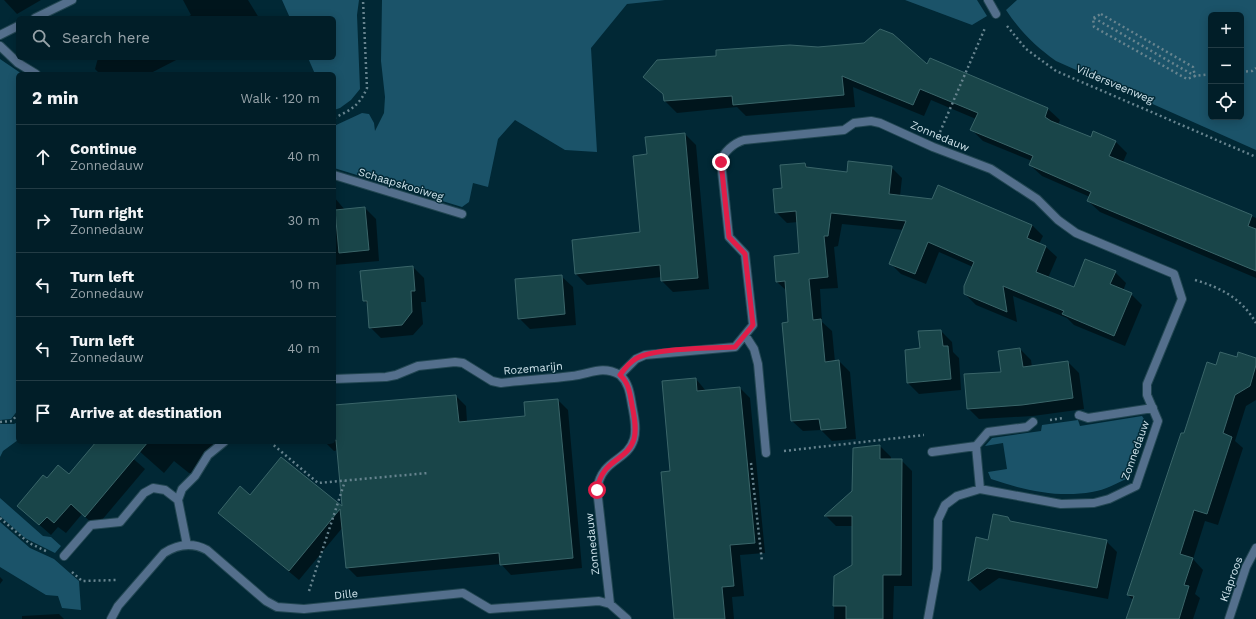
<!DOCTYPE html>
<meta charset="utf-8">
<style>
body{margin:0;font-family:"Work Sans",sans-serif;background:#0b2730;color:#f1f3f6}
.controls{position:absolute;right:12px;top:12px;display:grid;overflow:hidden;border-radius:6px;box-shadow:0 2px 10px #0003}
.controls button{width:36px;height:36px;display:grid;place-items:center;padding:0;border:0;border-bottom:1px solid #233c45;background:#011e28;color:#f1f3f6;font:20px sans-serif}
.stop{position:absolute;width:12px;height:12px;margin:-9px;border:3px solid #e11d48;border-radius:50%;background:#fff}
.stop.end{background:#e11d48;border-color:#fff;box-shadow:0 1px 4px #0008}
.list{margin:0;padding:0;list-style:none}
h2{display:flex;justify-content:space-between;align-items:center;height:52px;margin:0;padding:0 16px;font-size:17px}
h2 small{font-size:13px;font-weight:400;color:#96a2a8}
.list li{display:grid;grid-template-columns:26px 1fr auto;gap:12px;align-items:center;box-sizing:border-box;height:64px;padding:0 16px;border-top:1px solid #233c45}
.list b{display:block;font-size:15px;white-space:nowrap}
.list p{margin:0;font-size:13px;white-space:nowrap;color:#96a2a8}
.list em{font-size:13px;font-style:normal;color:#96a2a8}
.icon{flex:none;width:22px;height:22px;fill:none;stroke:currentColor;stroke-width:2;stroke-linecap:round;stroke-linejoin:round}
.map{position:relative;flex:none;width:1256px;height:619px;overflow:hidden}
.search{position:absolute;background:#011e28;box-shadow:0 2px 10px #0003;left:16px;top:16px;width:320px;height:44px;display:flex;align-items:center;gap:10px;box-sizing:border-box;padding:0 14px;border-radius:6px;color:#96a2a8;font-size:15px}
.panel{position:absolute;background:#011e28;box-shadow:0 2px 10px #0003;left:16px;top:72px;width:320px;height:372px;border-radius:6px}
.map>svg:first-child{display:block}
</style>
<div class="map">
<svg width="1256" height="619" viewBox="0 0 1256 619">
<rect width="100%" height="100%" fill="#012835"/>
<path fill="#1b5369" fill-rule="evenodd" d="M 282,0 L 359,0 L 357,15 L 360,89 L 351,100 L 340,108 L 334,110 L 334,74 L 315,74 L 308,58 L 334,58 L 334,18 L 290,18 Z
M 382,0 L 665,0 L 627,4 L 591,48 L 597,152 L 565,150 L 515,120 L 498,139 L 488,187 L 473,183 L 469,202 L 462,207 L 334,168 L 334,126 L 362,113 L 369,114 L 374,123 L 375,131 L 384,113 L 385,97 L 381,61 Z
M 905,0 L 977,0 L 987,16 L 972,25 Z
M 1017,0 L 1256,0 L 1256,150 L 1056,61 C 1035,46 1020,31 1006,10 ZM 1211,15 L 1241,15 L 1241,117 L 1211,117 Z
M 0,59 L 22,74 L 18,74 L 18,410 L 11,419 L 0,420 Z
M 1142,416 L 1148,425 L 1130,477 C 1118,483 1105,490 1092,492 C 1058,498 1023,490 991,479 L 988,472 L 1007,469 L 1003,443 L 985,446 L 992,438 L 1041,431 L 1042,425 L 1078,420 L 1080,426 Z
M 18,422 L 18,440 L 3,451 L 0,457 L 0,424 L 14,424 Z
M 0,498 L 43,536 L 51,537 L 61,546 L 55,553 L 25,538 L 0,516 Z
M 0,522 L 30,548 L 54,559 L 79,581 L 81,610 L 62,608 L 58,596 L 46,595 L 0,567 Z"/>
<path fill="#0007" d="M 4,0 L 41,0 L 17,14 Z
M 183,0 L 248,0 L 259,18 L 186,18 L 191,15 Z
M 98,58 L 180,58 L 149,74 L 100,74 L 95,69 Z
M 930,59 L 1048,109 L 1060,120 L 1058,125 L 1092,138 L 1115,141 L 1127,153 L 1123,162 L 1256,218 L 1256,278 L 1100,212 L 1088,201 L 1090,197 L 1042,176 L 1030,165 L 1032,161 L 983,141 L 972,130 L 976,119 L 931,100 L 924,116 L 853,87 L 855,107 L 746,116 L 737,107 L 677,113 L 665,101 L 664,95 L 656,88 L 928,65 Z
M 685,134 L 696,145 L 709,289 L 673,292 L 662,281 L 662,277 L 587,285 L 576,274 L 641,233 L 648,155 Z
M 805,164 L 810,169 L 848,173 L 891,167 L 902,178 L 900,196 L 1032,225 L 1043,236 L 1039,244 L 1046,247 L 1057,257 L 1048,278 L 1074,288 L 1115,272 L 1126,283 L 1123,291 L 1131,294 L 1142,305 L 1125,346 L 1074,325 L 1067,318 L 1013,296 L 1017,322 L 976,305 L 965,294 L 973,267 L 939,252 L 926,284 L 901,274 L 890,263 L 904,230 L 842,224 L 838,246 L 834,247 L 838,288 L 820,289 L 822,322 L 832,331 L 835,362 L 839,361 L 850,372 L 856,439 L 832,441 L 821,430 L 803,431 L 792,421 L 789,323 L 787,291 L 777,282 L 800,254 L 798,222 L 787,223 L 776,212 L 783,189 Z
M 334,197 L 345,210 L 365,208 L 376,219 L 379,261 L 334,265 Z
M 413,267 L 424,278 L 426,302 L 421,302 L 423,324 L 413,335 L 381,338 L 370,327 L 368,305 L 364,300 Z
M 561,276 L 573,287 L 576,325 L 530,329 L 519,318 Z
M 941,331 L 952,342 L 953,352 L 959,358 L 961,390 L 919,394 L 908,383 L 921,349 Z
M 1020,349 L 1031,360 L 1032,367 L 1068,362 L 1079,373 L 1084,409 L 1033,416 L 979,419 L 968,408 L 1002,372 Z
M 1237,359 L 1256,359 L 1256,400 L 1246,406 L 1235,441 L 1243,448 L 1218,525 L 1205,521 L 1193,559 L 1203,570 L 1195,594 L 1200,598 L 1193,619 L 1127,619 L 1133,600 L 1128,595 L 1185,435 L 1217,366 Z
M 696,379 L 706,391 L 740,388 L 750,398 L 765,553 L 740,555 L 744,596 L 732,597 L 734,619 L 675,619 L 671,472 Z
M 456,396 L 466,406 L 467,422 L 526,417 L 558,400 L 568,410 L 582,568 L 511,575 L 501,564 L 357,577 L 347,567 L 343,527 L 299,580 L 219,513 L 251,496 L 343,508 L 338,450 L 334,451 L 325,442 L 334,442 L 334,406 Z
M 97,442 L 114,442 L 145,469 L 96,527 L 82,514 L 66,533 L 58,527 L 51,535 L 18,506 L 47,479 L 69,475 Z
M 129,442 L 222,442 L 196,473 L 189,473 L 174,461 L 164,473 Z
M 880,446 L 891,457 L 891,460 L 901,460 L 912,471 L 912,586 L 894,586 L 893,619 L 834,619 L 835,576 L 853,566 L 853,526 L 836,526 L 826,516 L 853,491 L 854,449 Z
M 1007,518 L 1012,523 L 1106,541 L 1117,552 L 1108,599 L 999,578 L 980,591 L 969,580 L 989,541 Z
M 0,577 L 3,580 L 0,584 Z
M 59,614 L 64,619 L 22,619 L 22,616 Z"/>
<path fill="#194549" stroke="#3a6569" d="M 880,29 L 893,34 L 927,64 L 930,58 L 1048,108 L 1045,117 L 1051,121 L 1091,137 L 1093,131 L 1116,141 L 1109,156 L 1252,215 L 1248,226 L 1256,229 L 1256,271 L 1087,201 L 1091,192 L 1029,165 L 1033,156 L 970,130 L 978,113 L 920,89 L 913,105 L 842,76 L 844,95 L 733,105 L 732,96 L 664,101 L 663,94 L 643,77 L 657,60 L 716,56 L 716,50 L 790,45 L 818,47 L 864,43 Z
M 685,133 L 698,278 L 661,281 L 660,265 L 575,274 L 572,240 L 640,232 L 633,156 L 647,154 L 645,137 Z
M 848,161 L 892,166 L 889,194 L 932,199 L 938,185 L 1032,225 L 1027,238 L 1046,246 L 1036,272 L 1074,287 L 1085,259 L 1116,271 L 1110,284 L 1132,293 L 1114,336 L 1062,314 L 1064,311 L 1003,286 L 1007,312 L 964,294 L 964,286 L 974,262 L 928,242 L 915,274 L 889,264 L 906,221 L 831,213 L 828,236 L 824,236 L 828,277 L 809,279 L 813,320 L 821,319 L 825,362 L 839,360 L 846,428 L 821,430 L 819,419 L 791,421 L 782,323 L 788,322 L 785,281 L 776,282 L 774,256 L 799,253 L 796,211 L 775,213 L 773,189 L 782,188 L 780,165 L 805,163 L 806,167 L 847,172 Z
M 365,207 L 369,250 L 339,253 L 335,210 Z
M 413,266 L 415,291 L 411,291 L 412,312 L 402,325 L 369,328 L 367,301 L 363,301 L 360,271 Z
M 562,275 L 565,314 L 518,319 L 515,279 Z
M 941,330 L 943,346 L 948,346 L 951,379 L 907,383 L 905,350 L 920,348 L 918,331 Z
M 1020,348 L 1023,367 L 1068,361 L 1073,398 L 1022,405 L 967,409 L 964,374 L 1001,372 L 998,351 Z
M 1220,352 L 1237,357 L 1238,352 L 1256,358 L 1256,365 L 1250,386 L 1235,395 L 1223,433 L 1232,437 L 1207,514 L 1194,510 L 1180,554 L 1193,558 L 1184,585 L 1189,586 L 1179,619 L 1126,619 L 1134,596 L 1127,595 L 1181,433 L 1184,433 L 1207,362 L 1216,365 Z
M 696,378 L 697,391 L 740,387 L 755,543 L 730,545 L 734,586 L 722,587 L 725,619 L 674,619 L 661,472 L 670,471 L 662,381 Z
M 456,395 L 459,422 L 525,416 L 524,402 L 558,399 L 573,558 L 500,565 L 499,553 L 346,568 L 340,509 L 289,571 L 218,513 L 240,486 L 250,495 L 281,457 L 342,506 L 336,440 L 334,440 L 334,405 Z
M 96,442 L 148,442 L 85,517 L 71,504 L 54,523 L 47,517 L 39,525 L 17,506 L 43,475 L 47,478 L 58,465 L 69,474 Z
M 880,445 L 880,459 L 902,459 L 901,575 L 883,575 L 883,619 L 846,619 L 846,606 L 833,606 L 834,576 L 852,565 L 852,516 L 824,516 L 852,491 L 853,448 Z
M 993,514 L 1008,517 L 1010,521 L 1107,540 L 1097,588 L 987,568 L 968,581 L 976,537 L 988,540 Z"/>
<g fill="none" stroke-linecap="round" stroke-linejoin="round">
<defs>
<path id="street" d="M 988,0 L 996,14
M 35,18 L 72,0
M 0,35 L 18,26
M 0,46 L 18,63 L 36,74
M 334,175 L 462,214
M 745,335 L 754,349 L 758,364 L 766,453
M 334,379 L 386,377 L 396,375 L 418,366 L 455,362 L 463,363 L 492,381 L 501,383 C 525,380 549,379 572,376 C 590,374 602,365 620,375
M 1079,415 L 1088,418 L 1153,408
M 932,452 L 976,446
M 980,489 L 976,446 L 988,432 L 1027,427 L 1033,422
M 187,545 L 178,500 L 182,489 L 195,476 L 208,455 L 224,442
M 64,556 L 91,525 L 120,522 L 144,493 L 153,488 L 165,490 L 178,500
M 610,604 L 597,489 C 602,458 627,462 634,439 C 637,428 634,416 632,405 C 630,394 629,383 620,375 L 636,359 L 645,355 L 735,347 L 753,325 L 745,254 L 729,237 L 721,162 C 723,152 734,143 744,140 L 844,130 L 854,123 L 871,121 L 880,123 L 933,147 L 991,169 L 1037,199 L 1058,220 L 1076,233 L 1174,274 L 1182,299 L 1147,384 L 1147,395 L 1158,421 L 1136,486 L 1109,499 L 1094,503 L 1061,504 L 980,489 L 957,496 L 945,505 L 938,520 L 937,569 L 928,619
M 111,619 L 118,606 L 164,553 C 178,544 192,542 207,550 L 266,601 L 277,607 L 304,609 L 463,593 L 490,609 L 599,601 L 610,604 L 627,619
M 1229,619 L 1246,567 L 1256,548"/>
</defs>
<use href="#street" stroke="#224652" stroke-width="10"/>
<path stroke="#67848f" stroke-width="2.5" stroke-dasharray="2 3" stroke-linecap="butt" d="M 1101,14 L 1193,67 L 1195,76 L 1187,79 L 1094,27 L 1093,18 Z
M 1094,18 L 1195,76 L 1211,74
M 1007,26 L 1026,49 L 1056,71 L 1256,157
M 1241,72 L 1252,71 L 1256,68
M 334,118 C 351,110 359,106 367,88 L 363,0
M 940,132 L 985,28
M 1195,280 C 1222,288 1242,299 1256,323
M 1050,420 L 1063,418
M 0,422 L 12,421 L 18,414
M 270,442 L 318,483 L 428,473
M 784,451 L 924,435
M 751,463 L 762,562
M 0,518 L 29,543 L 48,552
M 72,572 L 82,581 L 118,580
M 309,591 L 345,481"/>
<use href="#street" stroke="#546f8c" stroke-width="8"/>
</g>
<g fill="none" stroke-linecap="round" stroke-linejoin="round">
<path stroke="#e11d48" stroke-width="5" d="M 597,490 C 602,458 627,462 634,439 C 637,428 634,416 632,405 C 630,394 629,383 620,375 C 625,368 630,362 637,358 C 657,348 711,348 735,347 L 753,325 L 745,254 L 729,237 L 721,162"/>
</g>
<g text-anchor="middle" stroke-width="3" stroke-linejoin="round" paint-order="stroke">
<g font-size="11" fill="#d0e4ec" stroke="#012835">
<text transform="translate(1115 84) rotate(23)" y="4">Vildersveenweg</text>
<text transform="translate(940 136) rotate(23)" y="4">Zonnedauw</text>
<text transform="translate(401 184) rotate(17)" y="4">Schaapskooiweg</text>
<text transform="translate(533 368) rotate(-5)" y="4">Rozemarijn</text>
<text transform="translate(1135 450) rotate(-70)" y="4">Zonnedauw</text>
<text transform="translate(592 544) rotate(-96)" y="4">Zonnedauw</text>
<text transform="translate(1231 579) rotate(-70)" y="4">Klaproos</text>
<text transform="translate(346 594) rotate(-6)" y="4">Dille</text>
</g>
</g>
</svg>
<div class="controls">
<button>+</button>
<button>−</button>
<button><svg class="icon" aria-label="locate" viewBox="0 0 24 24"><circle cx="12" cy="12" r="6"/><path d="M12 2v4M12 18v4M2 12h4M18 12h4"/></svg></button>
</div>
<div class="stop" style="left:597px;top:490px"></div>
<div class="stop end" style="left:721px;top:162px"></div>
<div class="search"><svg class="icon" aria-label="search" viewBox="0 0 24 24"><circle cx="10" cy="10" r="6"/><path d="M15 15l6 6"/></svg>Search here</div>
<section class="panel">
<h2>2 min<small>Walk · 120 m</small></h2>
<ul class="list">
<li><svg class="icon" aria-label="ahead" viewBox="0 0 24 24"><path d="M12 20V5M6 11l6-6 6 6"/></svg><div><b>Continue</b><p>Zonnedauw</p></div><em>40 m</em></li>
<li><svg class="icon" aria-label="right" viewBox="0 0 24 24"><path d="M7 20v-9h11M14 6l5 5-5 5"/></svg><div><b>Turn right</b><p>Zonnedauw</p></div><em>30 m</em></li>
<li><svg class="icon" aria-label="left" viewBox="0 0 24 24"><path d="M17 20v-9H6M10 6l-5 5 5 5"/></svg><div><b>Turn left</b><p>Zonnedauw</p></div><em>10 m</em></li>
<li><svg class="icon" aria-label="left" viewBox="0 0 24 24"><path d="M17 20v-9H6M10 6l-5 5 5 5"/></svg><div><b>Turn left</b><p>Zonnedauw</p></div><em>40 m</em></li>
<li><svg class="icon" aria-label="arrive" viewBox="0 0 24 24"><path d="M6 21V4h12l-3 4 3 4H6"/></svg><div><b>Arrive at destination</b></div></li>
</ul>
</section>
</div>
